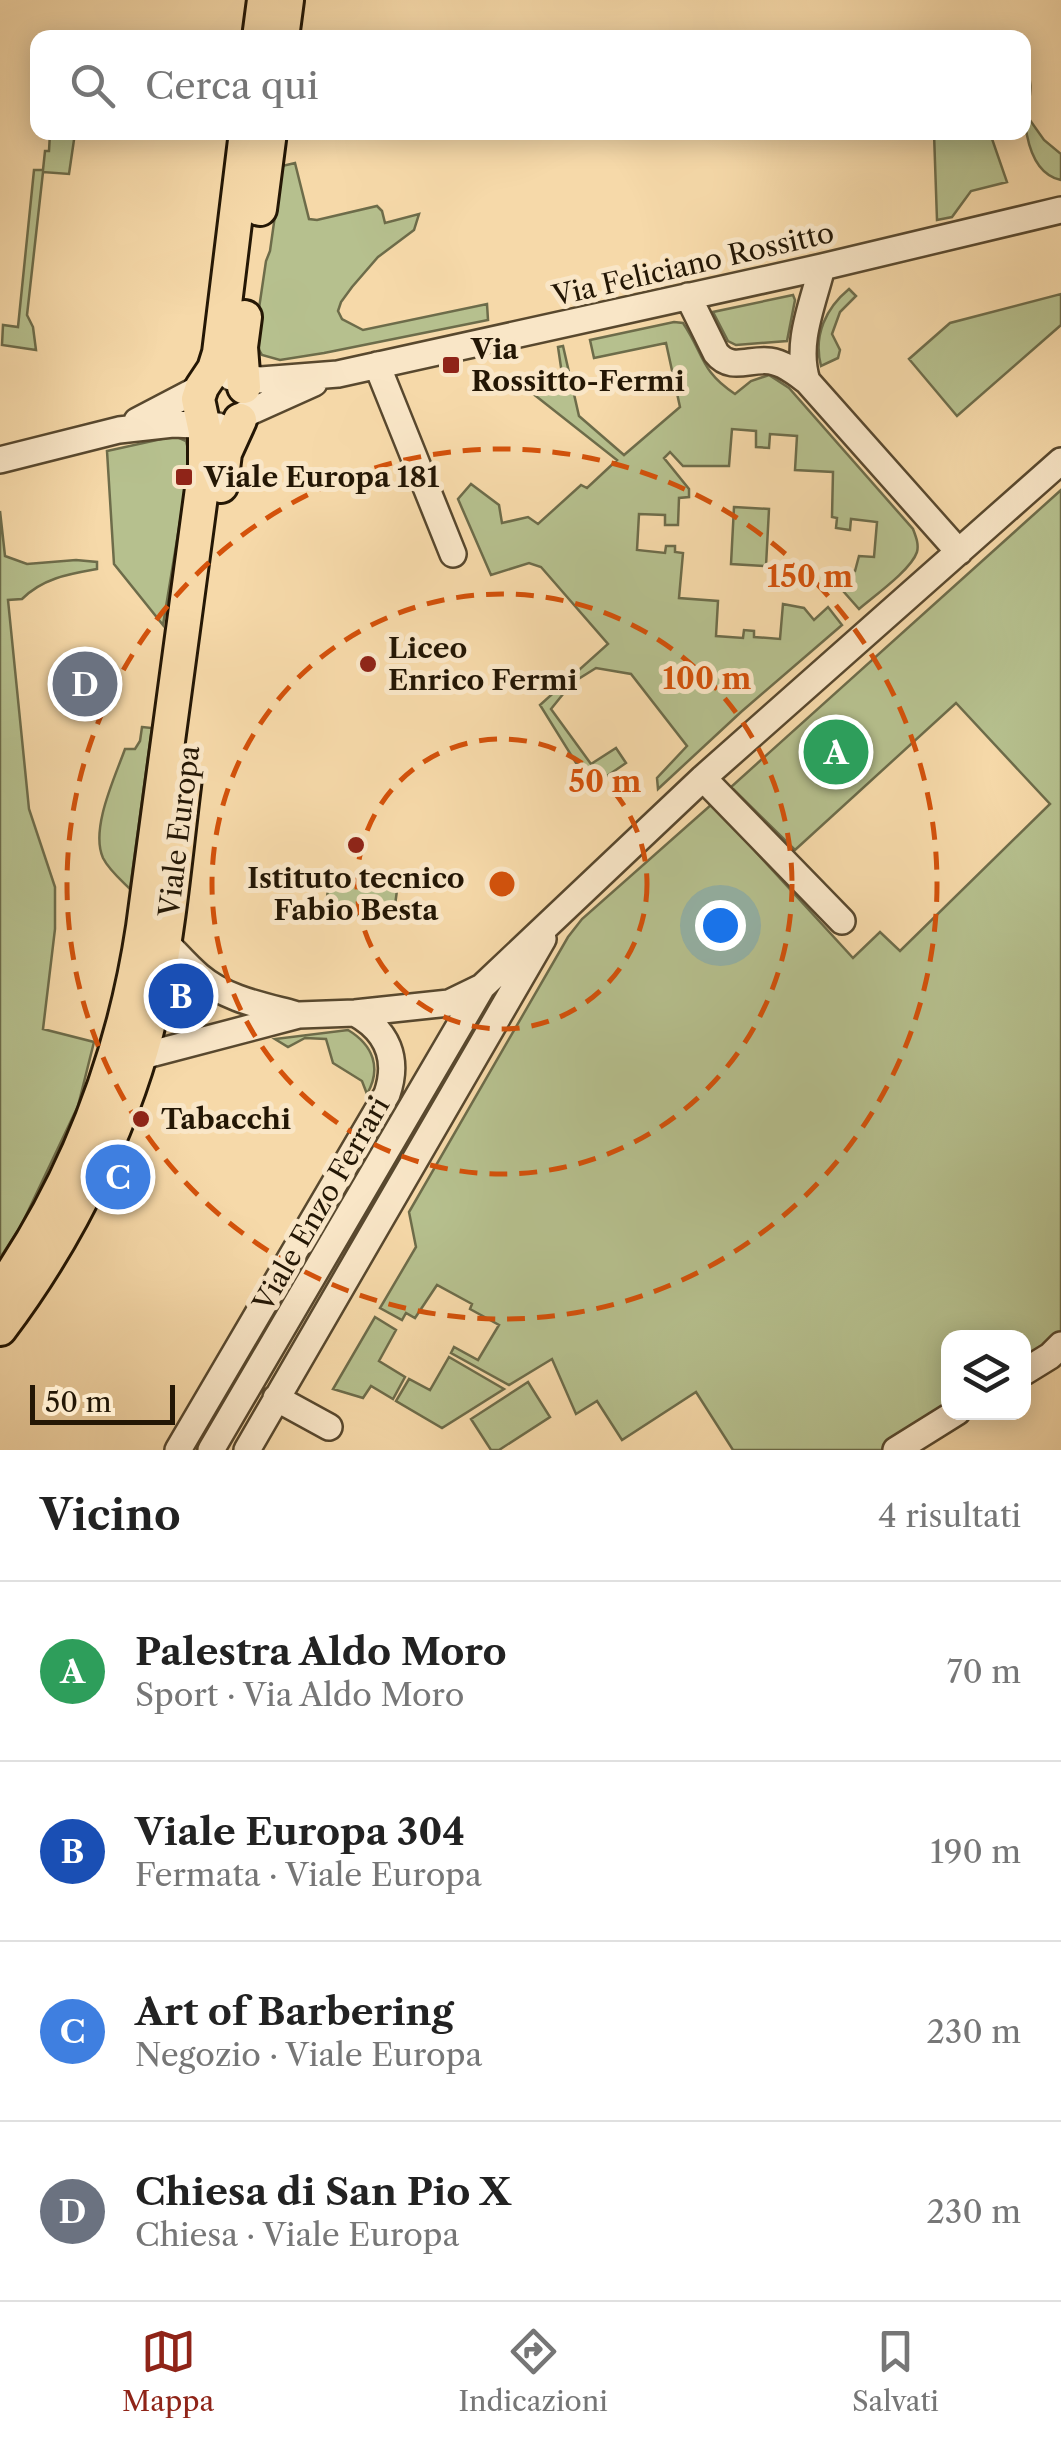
<!DOCTYPE html>
<html lang="it">
<meta charset="utf-8">
<style>
body{margin:0;font-family:"Libre Caslon Text",serif;background:#f2f2f2;color:#222}
.controls{position:absolute;right:30px;bottom:30px;display:grid;overflow:hidden;border-radius:20px;box-shadow:0 5px 25px #0003}
.controls button{width:90px;height:90px;display:grid;place-items:center;padding:0;border:0;border-bottom:2px solid #e0e0e0;background:#fff;color:#222;font:50px sans-serif}
.scale{position:absolute;left:30px;bottom:25px;width:145px;box-sizing:border-box;padding-left:10px;border:5px solid #241705;border-top:0;font-size:28px;line-height:35px;white-space:nowrap;color:#241705;-webkit-text-stroke:8px #f9e6c7;paint-order:stroke}
.you{position:absolute;left:720px;top:925px;width:35px;height:35px;margin:-25px;border:8px solid #fff;border-radius:50%;background:#1a73e8;box-shadow:0 0 0 15px #1a73e833}
.badge{display:grid;place-items:center;width:65px;height:65px;border-radius:50%;background:#8f2418;color:#fff;font-size:32px;font-weight:700}
.pin{position:absolute;translate:-50% -50%;border:5px solid #fff;box-shadow:0 2px 10px #0006}
.list{margin:0;padding:0;list-style:none}
h2{display:flex;justify-content:space-between;align-items:center;height:130px;margin:0;padding:0 40px;font-size:42px}
h2 small{font-size:32px;font-weight:400;color:#767676}
.list li{display:grid;grid-template-columns:65px 1fr auto;gap:30px;align-items:center;box-sizing:border-box;height:180px;padding:0 40px;border-top:2px solid #e0e0e0}
.list b{display:block;font-size:38px;white-space:nowrap}
.list p{margin:0;font-size:32px;white-space:nowrap;color:#767676}
.list em{font-size:32px;font-style:normal;color:#767676}
.icon{flex:none;width:55px;height:55px;fill:none;stroke:currentColor;stroke-width:2;stroke-linecap:round;stroke-linejoin:round}
.map{position:relative;flex:none;width:1061px;height:1450px;overflow:hidden}
.search{position:absolute;background:#fff;box-shadow:0 5px 25px #0003;left:30px;right:30px;top:30px;height:110px;display:flex;align-items:center;gap:25px;box-sizing:border-box;padding:0 35px;border-radius:20px;color:#767676;font-size:38px}
.sheet{height:850px;background:#fff}
nav{display:flex;justify-content:space-around;align-items:center;box-sizing:border-box;height:140px;border-top:2px solid #e0e0e0;background:#fff;font-size:28px;color:#767676}
nav a{display:grid;justify-items:center;gap:5px}
nav .on{color:#8f2418}
.map>svg:first-child{display:block}
</style>
<div class="map">
<svg width="1061" height="1450" viewBox="0 0 1061 1450">
<rect width="100%" height="100%" fill="#f6d9a9"/>
<filter id="stains"><feTurbulence type="fractalNoise" baseFrequency=".002" numOctaves="4"/><feColorMatrix values="0 0 0 0 .2 0 0 0 0 .09 0 0 0 0 .02 0 0 0 .5 -.17"/></filter>
<radialGradient id="worn" r=".72"><stop offset=".6" stop-color="#630" stop-opacity="0"/><stop offset="1" stop-color="#630" stop-opacity=".3"/></radialGradient>
<path fill="#b6c08e" stroke="#6d6c4a" stroke-width="2.5" d="M 1024,66 C 1035,83 1029,97 1027,116 L 1044,140 L 1061,154 L 1061,180 C 1019,171 1023,99 1024,66 Z
M 50,133 L 75,133 L 69,174 L 43,172 L 27,315 L 33,327 L 36,350 L 2,345 L 3,325 L 18,327 L 34,170 L 43,170 L 45,151 L 49,151 Z
M 934,133 L 990,133 L 1007,182 L 971,191 L 952,217 L 937,220 Z
M 295,163 L 309,219 L 317,220 L 377,206 L 382,211 L 385,223 L 419,214 L 414,230 L 378,257 L 352,287 L 341,302 L 338,311 L 342,319 L 363,330 L 487,304 L 488,320 L 324,353 L 280,360 L 262,355 L 254,342 L 266,261 L 270,251 L 282,166 Z
M 849,289 L 856,296 L 840,312 L 832,334 L 840,350 L 838,358 L 821,366 C 813,335 826,308 849,289 Z
M 1061,294 L 1061,325 L 957,416 L 909,359 L 950,323 Z
M 793,295 L 795,300 L 787,341 L 736,345 L 728,341 L 713,312 Z
M 674,322 L 683,323 C 704,354 700,371 735,394 L 751,381 L 769,375 L 789,388 L 913,529 C 916,537 919,544 917,552 C 911,570 874,596 859,609 L 829,575 L 833,571 L 855,571 L 859,556 L 874,557 L 877,522 L 851,519 L 850,530 L 836,528 L 837,518 L 832,517 L 833,472 L 795,470 L 797,436 L 770,434 L 769,448 L 756,447 L 756,431 L 732,429 L 729,466 L 683,466 L 670,452 L 664,458 L 689,489 L 689,497 L 679,498 L 678,525 L 665,525 L 665,515 L 639,514 L 637,550 L 665,553 L 666,546 L 675,546 L 675,552 L 683,553 L 679,598 L 718,601 L 716,636 L 743,638 L 744,630 L 754,631 L 754,637 L 780,639 L 783,604 L 804,608 L 814,620 L 828,607 L 842,625 L 741,712 L 658,789 L 657,778 L 687,746 L 631,674 L 596,668 L 572,683 L 551,709 L 591,764 L 616,748 L 626,763 L 591,787 L 540,705 L 608,644 L 541,567 L 529,563 L 491,575 L 458,499 L 471,484 L 499,505 L 502,523 L 528,517 L 538,524 L 581,485 L 587,488 L 617,460 L 532,393 L 542,379 L 562,374 L 558,347 L 563,346 L 579,416 L 624,455 L 680,407 L 666,343 L 594,358 L 590,340 Z
M 175,436 L 186,441 L 188,449 L 187,469 L 181,469 L 180,484 L 186,485 L 163,625 L 114,564 L 107,451 Z
M 1061,490 L 1061,1337 L 1024,1364 L 1024,1338 L 948,1338 L 948,1410 L 883,1450 L 733,1450 L 696,1392 L 622,1440 L 597,1401 L 576,1414 L 552,1359 L 509,1385 L 451,1353 L 454,1347 L 478,1360 L 499,1325 L 470,1309 L 472,1304 L 437,1285 L 415,1318 L 406,1313 L 402,1320 L 380,1308 L 416,1247 L 409,1212 L 568,937 L 582,919 L 712,804 L 853,958 L 880,932 L 900,951 L 1050,804 L 956,703 L 795,850 L 731,787 Z
M 734,507 L 769,509 L 766,566 L 731,564 Z
M 0,511 L 5,556 L 27,564 L 76,560 L 97,562 L 97,569 C 69,574 43,578 22,599 L 8,600 L 29,809 L 55,887 L 55,929 L 43,1029 L 94,1042 L 78,1106 L 21,1226 L 0,1258 Z
M 142,727 L 152,728 L 130,889 C 121,880 109,870 103,858 C 90,829 115,777 125,749 L 135,749 L 140,741 Z
M 330,875 L 398,883 L 393,920 L 325,912 Z
M 348,1030 C 373,1045 382,1068 367,1094 L 362,1081 L 333,1063 L 326,1039 L 305,1038 L 288,1047 L 275,1039 Z
M 375,1317 L 396,1330 L 379,1361 L 405,1377 L 393,1399 L 371,1386 L 363,1398 L 333,1389 Z
M 449,1357 L 504,1389 L 442,1428 L 396,1401 L 409,1379 L 430,1390 Z
M 528,1382 L 550,1417 L 499,1450 L 491,1450 L 471,1419 Z"/>
<g fill="none" stroke-linecap="round" stroke-linejoin="round">
<defs>
<path id="minor" d="M 688,296 L 716,353 C 731,372 750,358 770,361 C 784,363 796,373 807,381 L 959,552
M 377,365 L 453,554
M 231,377 L 261,380 L 338,374 L 822,267 L 1061,210
M 807,381 C 795,343 813,304 822,267
M 245,414 L 314,383
M 137,421 L 202,387
M 0,460 L 119,430 L 173,424 L 218,426
M 703,778 L 842,921
M 151,944 L 165,942 C 176,953 187,966 199,976 C 226,999 260,1005 294,1014
M 127,1053 L 139,1057 L 299,1015 L 355,1013 L 449,1003 L 482,987 L 703,778 L 1061,461
M 1024,1372 L 1050,1356 L 1061,1345
M 276,1398 L 329,1427
M 178,1450 L 387,1094 C 399,1059 388,1031 355,1013
M 211,1450 L 482,987
M 247,1450 L 543,939
M 896,1450 L 957,1412"/>
<path id="major" d="M 259,38 L 264,0
M 282,38 L 287,0
M 260,209 L 270,132
M 244,387 L 241,347 L 245,317
M 221,486 L 225,453 L 240,420
M 0,1291 C 76,1181 123,1060 143,927 L 205,466 L 205,432 L 198,399 L 202,387 L 214,369 L 219,353 L 246,132
M 0,1329 C 72,1234 133,1109 156,991 C 170,921 176,849 185,778"/>
</defs>
<use href="#minor" stroke="#58482e" stroke-width="30"/>
<use href="#major" stroke="#241705" stroke-width="38"/>
<use href="#minor" stroke="#f9e6c7" stroke-width="25"/>
<use href="#major" stroke="#f6d9a9" stroke-width="32"/>
</g>
<g fill="none" stroke="#d4520b" stroke-width="5" stroke-dasharray="18 12">
<circle cx="502" cy="884" r="145"/>
<circle cx="502" cy="884" r="290"/>
<circle cx="502" cy="884" r="435"/>
</g>
<g fill="#8f2418" stroke="#f9e6c7" stroke-width="4">
<rect x="441" y="355" width="20" height="20" rx="5"/>
<rect x="174" y="467" width="20" height="20" rx="5"/>
<circle cx="368" cy="664" r="10"/>
<circle cx="356" cy="845" r="10"/>
<circle cx="141" cy="1119" r="10"/>
</g>
<g text-anchor="middle" stroke-width="10" stroke-linejoin="round" paint-order="stroke">
<g font-size="28" fill="#241705" stroke="#f9e6c7">
<text transform="translate(693 264) rotate(-13)" y="10">Via Feliciano Rossitto</text>
<text transform="translate(179 831) rotate(-83)" y="10">Viale Europa</text>
<text transform="translate(321 1204) rotate(-60)" y="10">Viale Enzo Ferrari</text>
</g>
<g font-size="28" font-weight="bold" fill="#241705" stroke="#f9e6c7" text-anchor="start">
<text x="471" y="359">Via<tspan x="471" dy="32">Rossitto-Fermi</tspan></text>
<text x="204" y="487">Viale Europa 181</text>
<text x="388" y="658">Liceo<tspan x="388" dy="32">Enrico Fermi</tspan></text>
<text x="356" y="888" text-anchor="middle">Istituto tecnico<tspan x="356" dy="32">Fabio Besta</tspan></text>
<text x="161" y="1129">Tabacchi</text>
</g>
</g>
<circle cx="502" cy="884" r="15" fill="#d4520b" stroke="#f9e6c7" stroke-width="5"/>
<g font-size="30" text-anchor="middle" font-weight="bold" fill="#d4520b" stroke="#f9e6c7" stroke-width="10" stroke-linejoin="round" paint-order="stroke">
<text x="810" y="587">150 m</text>
<text x="707" y="689">100 m</text>
<text x="605" y="792">50 m</text>
</g>
<rect width="100%" height="100%" filter="url(#stains)"/>
<rect width="100%" height="100%" fill="url(#worn)"/>
</svg>
<div class="controls">
<button><svg class="icon" aria-label="layers" viewBox="0 0 24 24"><path d="M12 4l9 5-9 5-9-5zM3 14l9 5 9-5"/></svg></button>
</div>
<div class="scale">50 m</div>
<div class="you"></div>
<div class="pin badge" style="left:836px;top:752px;background:#2e9e5b">A</div>
<div class="pin badge" style="left:181px;top:996px;background:#1a4fb4">B</div>
<div class="pin badge" style="left:118px;top:1177px;background:#3f7fe0">C</div>
<div class="pin badge" style="left:85px;top:684px;background:#6b7280">D</div>
<div class="search"><svg class="icon" aria-label="search" viewBox="0 0 24 24"><circle cx="10" cy="10" r="6"/><path d="M15 15l6 6"/></svg>Cerca qui</div>
</div>
<section class="sheet">
<h2>Vicino<small>4 risultati</small></h2>
<ul class="list">
<li><span class="badge" style="background:#2e9e5b">A</span><div><b>Palestra Aldo Moro</b><p>Sport · Via Aldo Moro</p></div><em>70 m</em></li>
<li><span class="badge" style="background:#1a4fb4">B</span><div><b>Viale Europa 304</b><p>Fermata · Viale Europa</p></div><em>190 m</em></li>
<li><span class="badge" style="background:#3f7fe0">C</span><div><b>Art of Barbering</b><p>Negozio · Viale Europa</p></div><em>230 m</em></li>
<li><span class="badge" style="background:#6b7280">D</span><div><b>Chiesa di San Pio X</b><p>Chiesa · Viale Europa</p></div><em>230 m</em></li>
</ul>
</section>
<nav>
<a class="on"><svg class="icon" aria-label="map" viewBox="0 0 24 24"><path d="M3 6l6-2 6 2 6-2v14l-6 2-6-2-6 2zM9 4v14M15 6v14"/></svg>Mappa</a>
<a><svg class="icon" aria-label="directions" viewBox="0 0 24 24"><path d="M12 3l9 9-9 9-9-9zM9 14v-3h6M13 9l2 2-2 2"/></svg>Indicazioni</a>
<a><svg class="icon" aria-label="saved" viewBox="0 0 24 24"><path d="M7 4h10v16l-5-4-5 4z"/></svg>Salvati</a>
</nav>
